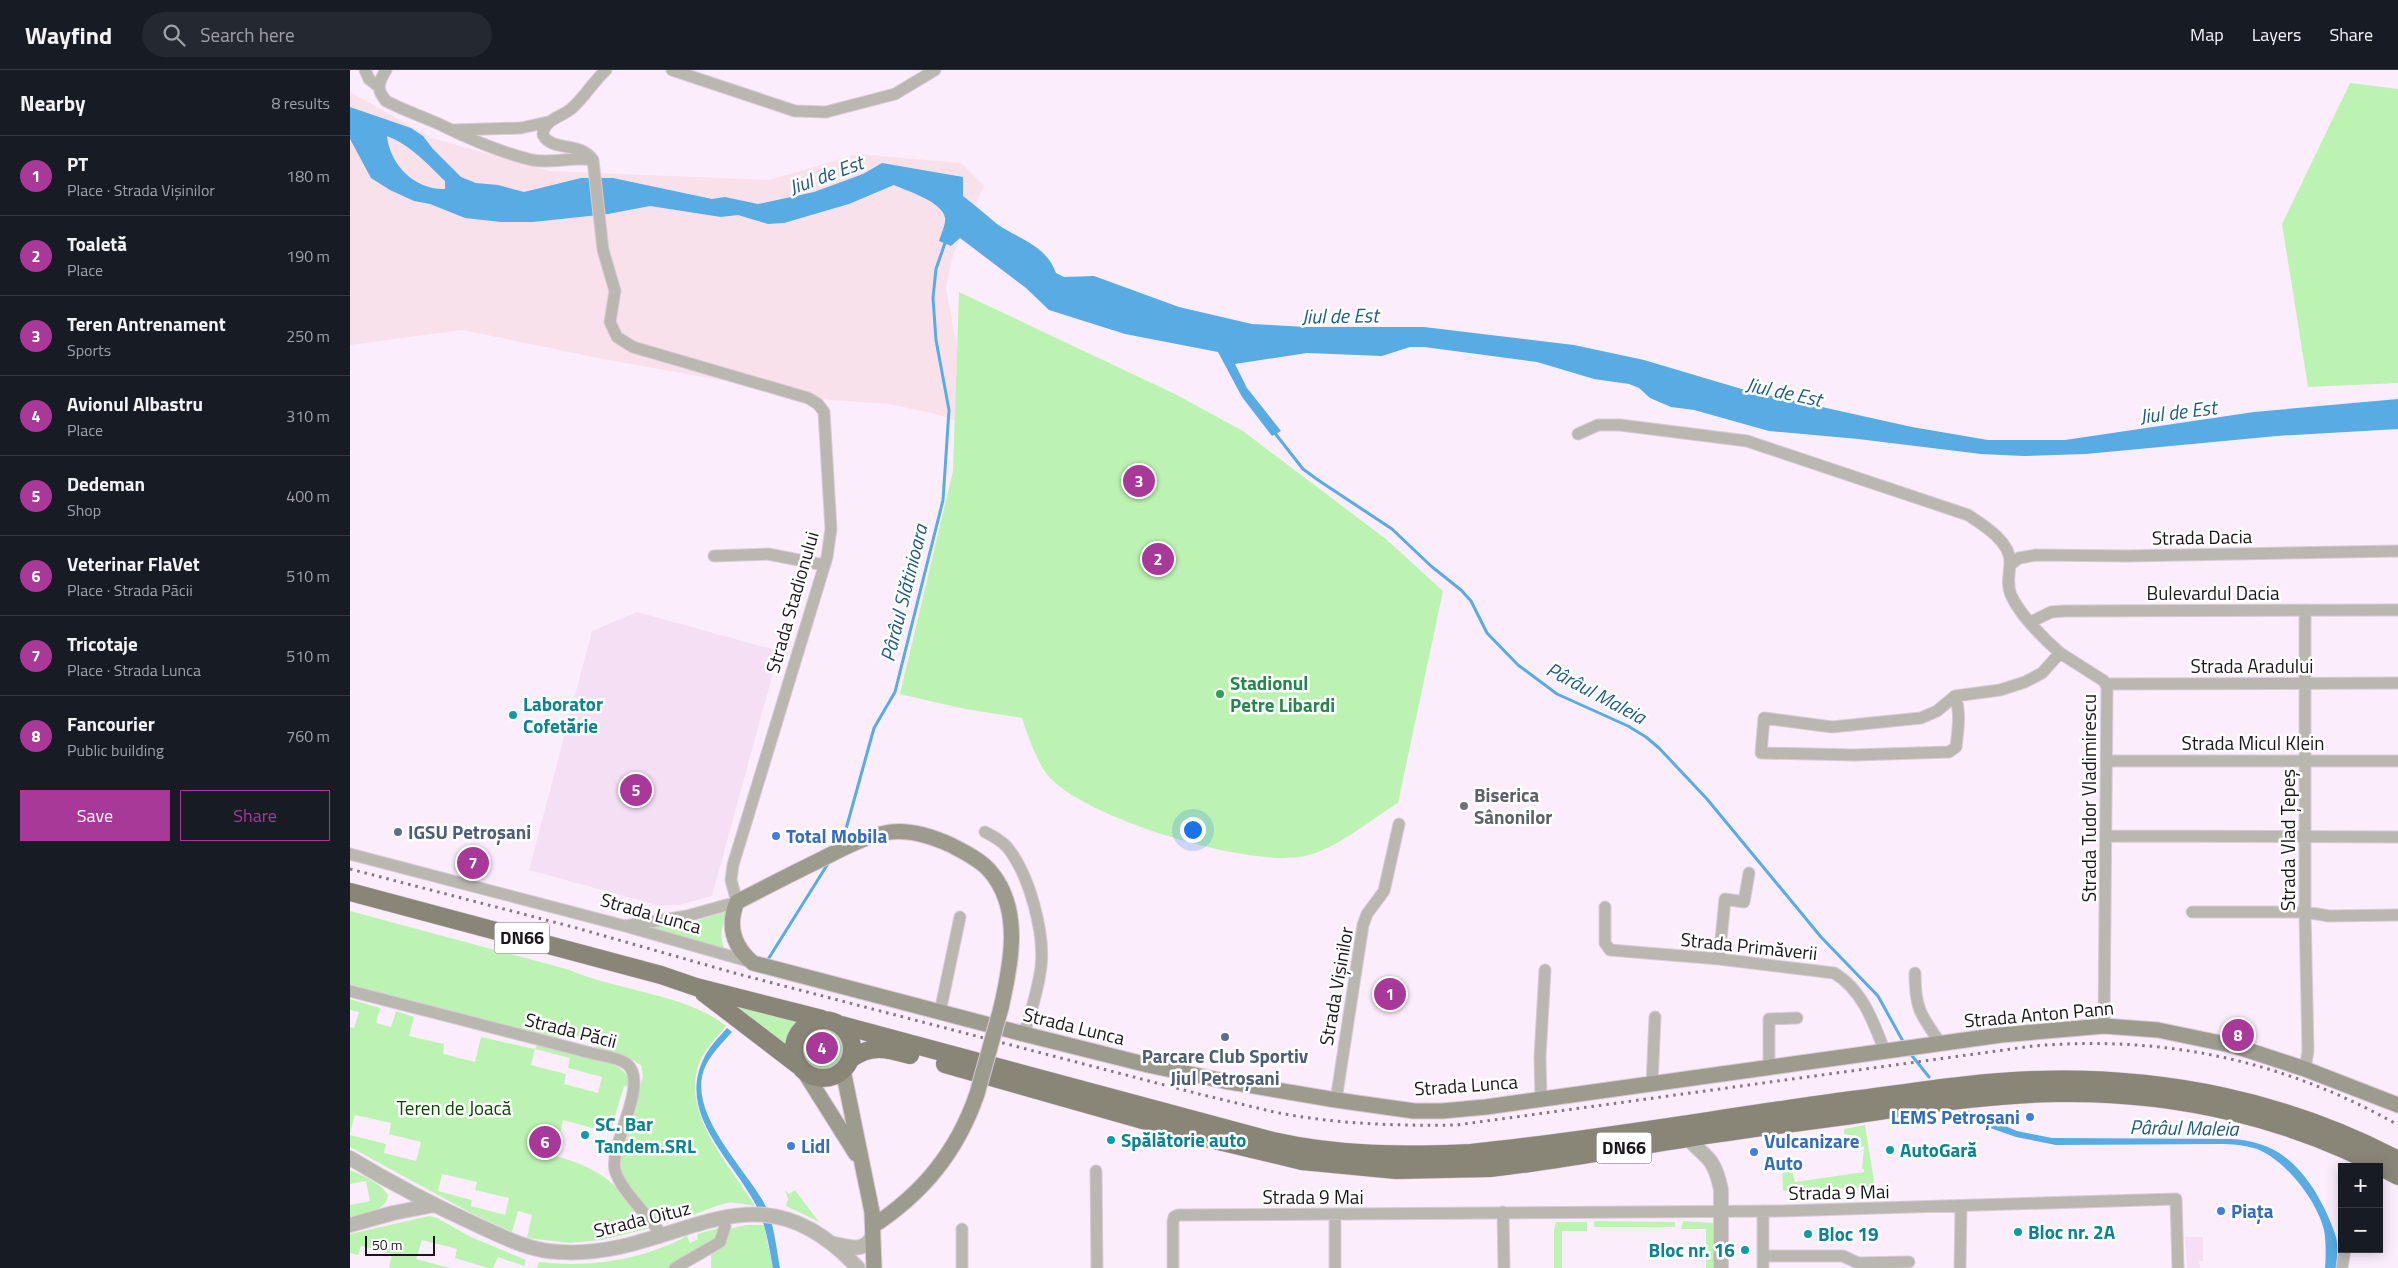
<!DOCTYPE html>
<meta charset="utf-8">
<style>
body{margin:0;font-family:"Titillium Web",sans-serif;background:#242831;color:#f1f3f6}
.controls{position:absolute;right:15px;bottom:15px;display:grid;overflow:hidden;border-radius:0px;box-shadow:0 2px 12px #0003}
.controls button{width:45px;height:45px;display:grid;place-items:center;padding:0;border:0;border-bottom:1px solid #363941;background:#171b24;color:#f1f3f6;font:25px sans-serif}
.scale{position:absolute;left:15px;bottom:12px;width:70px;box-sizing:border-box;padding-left:5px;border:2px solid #1c171c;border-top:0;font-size:14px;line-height:18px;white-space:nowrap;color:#1c171c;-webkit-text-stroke:4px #fff;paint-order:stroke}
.you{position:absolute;left:842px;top:759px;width:18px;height:18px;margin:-12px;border:4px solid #fff;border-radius:50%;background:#1a73e8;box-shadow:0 0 0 8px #1a73e833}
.badge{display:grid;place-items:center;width:32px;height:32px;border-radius:50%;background:#a83998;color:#fff;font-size:16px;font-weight:700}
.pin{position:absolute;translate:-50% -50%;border:2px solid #fff;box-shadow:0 1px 5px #0006}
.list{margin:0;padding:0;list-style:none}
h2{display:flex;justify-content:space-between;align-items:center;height:65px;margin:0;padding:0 20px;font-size:21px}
h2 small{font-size:16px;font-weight:400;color:#9ea1a6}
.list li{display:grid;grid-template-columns:32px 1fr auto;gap:15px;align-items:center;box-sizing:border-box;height:80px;padding:0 20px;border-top:1px solid #363941}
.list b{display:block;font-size:19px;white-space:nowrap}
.list p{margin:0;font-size:16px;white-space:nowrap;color:#9ea1a6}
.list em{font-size:16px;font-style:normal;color:#9ea1a6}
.actions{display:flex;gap:10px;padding:15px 20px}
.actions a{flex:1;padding:11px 0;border:1px solid #a83998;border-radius:0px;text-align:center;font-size:18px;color:#a83998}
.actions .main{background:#a83998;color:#fff}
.icon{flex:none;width:28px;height:28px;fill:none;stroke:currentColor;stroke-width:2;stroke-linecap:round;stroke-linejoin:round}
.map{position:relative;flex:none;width:2048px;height:1198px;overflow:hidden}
header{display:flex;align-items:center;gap:30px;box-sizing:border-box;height:70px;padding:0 25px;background:#171b24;border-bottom:1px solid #363941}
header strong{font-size:24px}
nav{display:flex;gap:28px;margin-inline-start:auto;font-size:18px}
.search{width:350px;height:45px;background:#242831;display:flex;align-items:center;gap:12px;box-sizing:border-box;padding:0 18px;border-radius:28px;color:#9ea1a6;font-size:19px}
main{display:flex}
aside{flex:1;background:#171b24}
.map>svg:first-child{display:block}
</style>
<header>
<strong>Wayfind</strong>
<div class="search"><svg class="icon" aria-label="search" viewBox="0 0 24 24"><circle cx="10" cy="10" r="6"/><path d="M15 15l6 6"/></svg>Search here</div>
<nav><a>Map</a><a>Layers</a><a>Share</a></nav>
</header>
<main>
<aside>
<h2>Nearby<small>8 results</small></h2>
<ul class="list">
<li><span class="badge">1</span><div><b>PT</b><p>Place · Strada Vișinilor</p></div><em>180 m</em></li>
<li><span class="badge">2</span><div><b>Toaletă</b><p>Place</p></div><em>190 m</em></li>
<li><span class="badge">3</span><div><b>Teren Antrenament</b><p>Sports</p></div><em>250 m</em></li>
<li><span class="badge">4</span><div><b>Avionul Albastru</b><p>Place</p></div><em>310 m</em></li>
<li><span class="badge">5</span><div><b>Dedeman</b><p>Shop</p></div><em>400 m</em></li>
<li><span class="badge">6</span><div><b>Veterinar FlaVet</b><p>Place · Strada Păcii</p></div><em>510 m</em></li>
<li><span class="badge">7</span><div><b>Tricotaje</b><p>Place · Strada Lunca</p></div><em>510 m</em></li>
<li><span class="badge">8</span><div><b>Fancourier</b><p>Public building</p></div><em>760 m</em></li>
</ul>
<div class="actions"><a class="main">Save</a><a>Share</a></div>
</aside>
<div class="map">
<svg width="2048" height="1198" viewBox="0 0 2048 1198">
<rect width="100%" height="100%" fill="#fcedfc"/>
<path fill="#f4dff5" d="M 287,542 L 429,581 L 362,826 L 329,835 L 307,835 L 179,800 L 242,561 Z
M 1835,1167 L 1853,1167 L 1853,1191 L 1849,1191 L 1850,1198 L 1837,1198 Z"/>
<path fill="#f9e1ec" d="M 0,22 L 82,68 L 200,101 L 419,110 L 508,84 L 611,93 L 634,116 L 603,185 L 596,217 L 614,315 L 606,351 L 586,344 L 539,334 L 480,330 L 253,289 L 112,260 L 0,275 Z"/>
<path fill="#bdf3b2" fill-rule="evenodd" d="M 2000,13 L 2048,19 L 2048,313 L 1958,317 L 1932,154 Z
M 609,222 L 825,324 L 893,361 L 1036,469 L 1093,521 L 1048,733 C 1020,750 982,783 949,787 C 892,795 742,750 701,709 C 689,698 677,664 672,648 L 615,639 L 550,624 L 603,401 Z
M 0,841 L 220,900 C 267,921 337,924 376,956 C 368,966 358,976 352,987 C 326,1039 379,1094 405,1136 C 396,1135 387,1132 378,1133 C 360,1136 324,1157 308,1149 C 299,1145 296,1135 290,1129 C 277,1117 270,1106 271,1089 L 293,1006 L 291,995 L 276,987 L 253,979 L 252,983 L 244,980 L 246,971 L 210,962 L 208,971 L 0,916 Z
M 378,841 C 372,855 368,867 376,882 L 295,857 L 342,852 Z
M 0,929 L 30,938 L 26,953 L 41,957 L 46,941 L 64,947 L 59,966 L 94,974 L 93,984 L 125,992 L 131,967 L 185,979 L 181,995 L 216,1004 L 214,1014 L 248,1023 L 252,1007 L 218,998 L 220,988 L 185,979 L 187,975 C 207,980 258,987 272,1000 C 278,1005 279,1010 281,1017 L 274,1016 L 260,1063 L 213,1050 L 210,1065 L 185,1059 L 182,1077 L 205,1083 L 205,1086 C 252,1098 271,1117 299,1156 L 297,1159 L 252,1170 L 220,1173 L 177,1168 L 182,1145 L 168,1141 L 162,1162 L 121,1143 L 0,1077 L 0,1065 L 36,1074 L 34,1083 L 66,1091 L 71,1072 L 39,1064 L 41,1053 L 5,1045 L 0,1063 L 0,957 L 4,958 L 9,942 L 0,940 ZM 92,1104 L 127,1112 L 125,1120 L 159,1128 L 155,1145 L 121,1136 L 122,1130 L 88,1121 Z
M 372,929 L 452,948 L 439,961 L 435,980 Z
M453 979a20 20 0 1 1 40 0a20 20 0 1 1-40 0Z
M 1515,1055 L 1525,1117 L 1433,1121 L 1432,1092 L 1440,1093 L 1445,1112 L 1514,1102 L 1514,1099 L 1512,1099 L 1514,1077 L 1508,1075 L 1509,1067 L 1494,1064 L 1494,1059 Z
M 0,1100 C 13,1106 30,1112 38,1125 C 36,1142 14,1143 0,1147 L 0,1135 L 20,1131 L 16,1111 L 0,1114 Z
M 435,1120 L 439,1124 L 445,1120 L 469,1152 L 436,1136 L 438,1129 Z
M 79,1146 L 87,1148 L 121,1167 L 176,1190 L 174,1196 L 148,1187 L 143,1198 L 138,1198 L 105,1188 L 107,1179 L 72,1170 L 66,1189 L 100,1198 L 39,1198 L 42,1184 L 11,1176 L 8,1185 L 0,1183 L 0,1164 Z
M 1244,1151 L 1325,1152 L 1325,1157 L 1244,1157 Z
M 1333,1151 L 1365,1153 L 1366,1198 L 1356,1198 L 1356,1159 L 1331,1159 Z
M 1206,1152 L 1237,1152 L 1237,1161 L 1212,1161 L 1212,1198 L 1204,1198 L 1204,1160 Z
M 396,1155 L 414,1155 L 423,1198 L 361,1198 L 361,1185 L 374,1174 L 379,1159 Z
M 369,1158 L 367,1167 L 335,1190 L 318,1198 L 187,1198 L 189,1192 C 240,1198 292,1190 337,1166 L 340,1173 L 348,1169 L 347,1164 Z"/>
<path fill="#58ace3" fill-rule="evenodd" d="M 0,37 L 61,58 L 73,66 L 83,79 L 111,107 L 126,113 L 148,115 L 174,122 L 231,108 L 263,108 L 362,129 L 375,127 L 408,134 L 464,122 L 513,104 L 532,93 L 613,107 L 613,126 C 625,135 636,145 647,154 C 670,170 696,175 706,203 L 714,207 L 744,206 L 829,237 L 902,254 L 957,257 L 1074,257 L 1224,275 L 1294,290 L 1395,320 L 1562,357 L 1638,370 L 1715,370 L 1904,342 L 2048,329 L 2048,359 L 1927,366 L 1736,384 L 1674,386 L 1631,384 L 1508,369 L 1419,361 L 1344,340 L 1321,337 L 1300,328 L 1289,318 L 1279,314 L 1244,309 L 1187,292 L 1074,277 L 1060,277 L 1032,286 L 957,283 L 885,294 L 897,318 L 931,361 L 922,366 L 892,327 L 868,282 L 775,264 L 699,240 L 676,218 L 610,168 L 601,176 L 589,171 C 591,164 596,154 595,148 C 593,132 557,121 544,115 L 499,134 L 434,153 L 418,154 L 388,145 L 371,147 L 300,136 L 258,144 L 183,152 L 151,152 L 115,148 L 80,134 L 64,131 L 40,120 L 21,108 L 0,69 ZM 37,66 C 62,76 76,93 95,111 L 95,119 C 65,120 40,95 37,66 Z
M 377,958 L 382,962 C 373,972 362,983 356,995 C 334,1039 393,1096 413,1131 C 424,1150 426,1177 430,1198 L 423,1198 C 419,1177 416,1154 406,1135 C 383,1090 326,1044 354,988 C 359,977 369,967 377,958 Z
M 1617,1040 L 1667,1061 L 1702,1068 L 1881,1069 C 1901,1070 1919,1075 1935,1087 C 1958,1104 1976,1137 1985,1164 C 1989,1174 1987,1187 1986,1198 L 1975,1198 C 1976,1186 1976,1171 1974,1160 C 1967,1130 1935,1090 1907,1079 C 1894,1075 1882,1074 1869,1074 L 1706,1075 L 1666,1067 L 1626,1053 L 1608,1042 Z"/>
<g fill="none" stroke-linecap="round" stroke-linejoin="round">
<path stroke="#58ace3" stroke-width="3" d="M 924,362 L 953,399 L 968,410 L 1042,459 L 1081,496 L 1111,520 L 1121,531 L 1137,563 L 1168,595 L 1207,624 L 1278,656 L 1296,667 L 1309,678 L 1357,729 L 1471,867 L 1528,926 L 1555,975
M 488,775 L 496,759 L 524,658 L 545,622 L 593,430 L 599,340 L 586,270 L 583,228 L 586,199 L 596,170
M 417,891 L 479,792
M 1559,982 L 1579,1007"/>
<defs>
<path id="minor" d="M 15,0 L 19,9 L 28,16
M 36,0 C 28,13 26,19 36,31 C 53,40 71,46 89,54 C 119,69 149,82 182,90 C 203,94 224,86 243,90
M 256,0 C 243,12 234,28 221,39 C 211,47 193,50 193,65 C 202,82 230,71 243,90 L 253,180 L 265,221 L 260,252 L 267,267 L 283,277 L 458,328 L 468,334 L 474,342 L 481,459 L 477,487 L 383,795 L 381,810 L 387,832 L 337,846 L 275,856
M 322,0 L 445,41 L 476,42 L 545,24 L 585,0
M 103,60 L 171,58 L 198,52
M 1228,364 L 1248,355 L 1270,355 L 1397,371 L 1618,445 C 1633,455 1660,471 1660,492 C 1660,504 1656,513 1661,525 C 1670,545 1694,569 1710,583
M 364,486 L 418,484 L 474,495
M 1660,495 L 1669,488 L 1686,485 L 1777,486 L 2048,481
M 1681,552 L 1701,542 L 1714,541 L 2048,540
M 1756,614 L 2048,613
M 1605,626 C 1611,643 1608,659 1606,677 L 1599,682 L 1504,685 L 1411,683 L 1414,648 L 1482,657 L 1571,648 L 1587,641 L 1605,626 L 1650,620 L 1675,612 L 1692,603 L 1710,583 L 1754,611 L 1757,617 L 1754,956
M 1757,691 L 2048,691
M 635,762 C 643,766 651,770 657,777 C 679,804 695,862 691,897 C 688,920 681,942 674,964
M 1757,766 L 2048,767
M 0,784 L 275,856 L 401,892
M 1255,837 L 1255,873 L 1260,880 L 1369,889 L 1484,903 C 1512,919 1524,953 1535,982
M 1842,842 L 1955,842 L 1979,846 L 2048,845
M 1369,889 L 1375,829 L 1394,832 L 1399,803
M 1565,903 C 1565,940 1571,945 1591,974
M 0,921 L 241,983 C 251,986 268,987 277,994 C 300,1013 259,1075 265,1100 C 269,1118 300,1148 312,1165
M 590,942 L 610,847
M 1419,998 L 1419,949 L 1447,948
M 1955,999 L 1958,981 L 1955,842 L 1955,540
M 1302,1014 L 1305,947
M 1191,1029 L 1190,987 L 1195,900
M 986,1030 L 1013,855 L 1017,844 L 1034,821 L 1049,754
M 746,1101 L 747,1198
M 1413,1141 L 1413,1198
M 1153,1142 L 1154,1198
M 985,1144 L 985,1198
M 612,1159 L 612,1198
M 1413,1186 L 1493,1186 L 1508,1193 L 1559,1192
M 325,1198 L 370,1172 L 375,1156 L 373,1147
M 823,1198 L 823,1152 L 824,1147 L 828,1145 L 1431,1141 L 1826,1129 L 1828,1198
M 1610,1198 L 1611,1137
M 1992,1198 L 1995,1179"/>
<path id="tertiary" d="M 1336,1061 C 1338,1073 1354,1082 1361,1092 C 1367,1101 1369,1110 1371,1120 L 1371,1198
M 0,1088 C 41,1113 83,1135 127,1155 C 153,1167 180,1181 209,1182 C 327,1190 402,1083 508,1198
M 0,1155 L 43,1143 L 84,1135
M 485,1174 C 501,1178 516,1182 523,1165"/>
<path id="secondary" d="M 651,938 C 661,894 673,838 639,800 C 629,789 614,782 601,775 C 581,766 556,758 535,763 C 511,768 490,780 468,791 C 441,804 414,818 387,832 C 377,856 383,876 403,893 L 674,964 L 798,995 L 874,1011 L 986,1030 L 1064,1041 L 1092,1041 L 1136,1037 L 1651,965 L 1754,956 L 1808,960 L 1885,976 L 1955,999 L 2048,1035
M 493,1000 L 522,1142 L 524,1198
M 455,1003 L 506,1084
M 523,1156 C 573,1123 607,1082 627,1024"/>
<path id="primary" d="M 0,822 L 311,905 L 346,917 L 472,949
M 354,923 L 448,995
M444 979a29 29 0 1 1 58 0a29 29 0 1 1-58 0Z
M 491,955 L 923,1071 C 989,1086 1054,1086 1121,1083 C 1248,1070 1375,1047 1502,1030 C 1563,1022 1624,1012 1686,1010 C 1811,1006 1937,1031 2048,1090
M 502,988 C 522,974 538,979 560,985
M 595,994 L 860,1069 L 952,1091 L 1046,1100 L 1140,1098 C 1206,1091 1272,1078 1338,1068 C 1390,1060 1442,1053 1495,1046 C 1565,1036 1637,1024 1708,1023 C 1826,1021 1944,1048 2048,1106"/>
</defs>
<use href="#minor" stroke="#d8cbd8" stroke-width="13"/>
<use href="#tertiary" stroke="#d8cbd8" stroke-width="16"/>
<use href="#secondary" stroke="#d8cbd8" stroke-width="17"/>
<use href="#primary" stroke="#d8cbd8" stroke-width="19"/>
<use href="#minor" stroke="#b9b7af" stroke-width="11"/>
<use href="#tertiary" stroke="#b9b7af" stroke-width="14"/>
<use href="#secondary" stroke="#9d9a8e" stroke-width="15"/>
<use href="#primary" stroke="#898577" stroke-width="18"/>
<path stroke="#817781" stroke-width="3" stroke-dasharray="2.5 5" stroke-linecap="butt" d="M 0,799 L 223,857 L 388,904 L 849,1024 C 874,1030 899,1036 924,1042 C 984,1054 1046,1056 1107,1055 L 1683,976 C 1814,965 1933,990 2048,1055"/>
<defs>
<path id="secondary-bridge" d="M 627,1024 L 651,938"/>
</defs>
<use href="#secondary-bridge" stroke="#d8cbd8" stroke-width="17" stroke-linecap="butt"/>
<use href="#secondary-bridge" stroke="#9d9a8e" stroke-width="15"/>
</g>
<circle fill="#2e9e5b" stroke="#fff" stroke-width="2" cx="870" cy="624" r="5"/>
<g fill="#0f9aa8" stroke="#fff" stroke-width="2">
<circle cx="163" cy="645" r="5"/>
<circle cx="235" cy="1065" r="5"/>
<circle cx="761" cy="1070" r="5"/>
<circle cx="1540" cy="1080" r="5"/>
<circle cx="1668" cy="1162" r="5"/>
<circle cx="1458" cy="1164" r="5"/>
<circle cx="1395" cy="1180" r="5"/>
</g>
<circle fill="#6b7280" stroke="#fff" stroke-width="2" cx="1114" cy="736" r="5"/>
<g fill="#5c6f8a" stroke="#fff" stroke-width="2">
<circle cx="48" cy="762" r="5"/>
<circle cx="875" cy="967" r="5"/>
</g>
<g fill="#3f7fe0" stroke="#fff" stroke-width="2">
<circle cx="426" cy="766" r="5"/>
<circle cx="1680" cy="1047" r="5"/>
<circle cx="441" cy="1076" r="5"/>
<circle cx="1404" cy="1082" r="5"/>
<circle cx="1871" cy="1141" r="5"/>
</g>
<g text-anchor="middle" stroke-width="5" stroke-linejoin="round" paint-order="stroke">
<g fill="#fff" stroke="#605d60" stroke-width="1">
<rect x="144.5" y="852.5" width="55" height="31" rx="4"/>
<rect x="1246.5" y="1062.5" width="55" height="31" rx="4"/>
</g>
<g font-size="18" font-weight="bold" fill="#1c171c">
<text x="172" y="874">DN66</text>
<text x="1274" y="1084">DN66</text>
</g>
<g font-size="19" fill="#1c171c" stroke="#fff">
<text transform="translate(1852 467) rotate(-1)" y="7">Strada Dacia</text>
<text x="1863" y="530">Bulevardul Dacia</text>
<text transform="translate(442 532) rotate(-74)" y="7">Strada Stadionului</text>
<text x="1902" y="603">Strada Aradului</text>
<text x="1903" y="680">Strada Micul Klein</text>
<text transform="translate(1739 728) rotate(-90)" y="7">Strada Tudor Vladimirescu</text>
<text transform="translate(1938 770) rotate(-90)" y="7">Strada Vlad Țepeș</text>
<text transform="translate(301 843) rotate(16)" y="7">Strada Lunca</text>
<text transform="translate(1399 876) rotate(6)" y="7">Strada Primăverii</text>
<text transform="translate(986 916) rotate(-80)" y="7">Strada Vișinilor</text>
<text transform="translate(1689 944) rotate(-5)" y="7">Strada Anton Pann</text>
<text transform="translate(724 956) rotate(14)" y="7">Strada Lunca</text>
<text transform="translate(221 960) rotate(14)" y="7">Strada Păcii</text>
<text transform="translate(1116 1015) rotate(-4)" y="7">Strada Lunca</text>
<text transform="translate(1489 1122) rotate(-1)" y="7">Strada 9 Mai</text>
<text x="963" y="1134">Strada 9 Mai</text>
<text transform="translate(292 1149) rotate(-14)" y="7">Strada Oituz</text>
</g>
<g font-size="19" font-weight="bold" fill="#27864d" stroke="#fff" text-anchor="start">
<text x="880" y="620">Stadionul<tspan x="880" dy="22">Petre Libardi</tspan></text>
</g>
<g font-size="19" font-weight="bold" fill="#0d838f" stroke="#fff" text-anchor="start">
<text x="173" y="641">Laborator<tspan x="173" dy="22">Cofetărie</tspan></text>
<text x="245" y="1061">SC. Bar<tspan x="245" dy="22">Tandem.SRL</tspan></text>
<text x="771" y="1077">Spălătorie auto</text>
<text x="1550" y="1087">AutoGară</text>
<text x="1678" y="1169">Bloc nr. 2A</text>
<text x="1468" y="1171">Bloc 19</text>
<text x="1385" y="1187" text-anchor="end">Bloc nr. 16</text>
</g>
<g font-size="19" font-weight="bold" fill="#5b616d" stroke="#fff" text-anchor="start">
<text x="1124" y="732">Biserica<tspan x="1124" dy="22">Sânonilor</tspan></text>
</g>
<g font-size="19" font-weight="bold" fill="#4e5e75" stroke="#fff" text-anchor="start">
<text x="58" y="769">IGSU Petroșani</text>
<text x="875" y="993" text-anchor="middle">Parcare Club Sportiv<tspan x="875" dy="22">Jiul Petroșani</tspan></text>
</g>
<g font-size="19" font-weight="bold" fill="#366cbe" stroke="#fff" text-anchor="start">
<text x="436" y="773">Total Mobila</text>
<text x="1670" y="1054" text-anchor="end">LEMS Petroşani</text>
<text x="1414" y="1078">Vulcanizare<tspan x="1414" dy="22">Auto</tspan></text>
<text x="451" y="1083">Lidl</text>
<text x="1881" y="1148">Piața</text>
</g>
<g font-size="19" fill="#0b4700" stroke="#fff">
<text x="104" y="1045">Teren de Joacă</text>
</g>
<g font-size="20" font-style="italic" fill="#1f5c82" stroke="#fff">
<text transform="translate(476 105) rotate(-20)" y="7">Jiul de Est</text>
<text transform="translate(990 246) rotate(-1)" y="7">Jiul de Est</text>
<text transform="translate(1434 322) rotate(12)" y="7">Jiul de Est</text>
<text transform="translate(1828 342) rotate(-7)" y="7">Jiul de Est</text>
<text transform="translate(554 523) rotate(-76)" y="7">Pârâul Slătinioara</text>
<text transform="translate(1246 623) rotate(28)" y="7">Pârâul Maleia</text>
<text transform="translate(1834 1058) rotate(1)" y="7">Pârâul Maleia</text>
</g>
</g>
</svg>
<div class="controls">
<button>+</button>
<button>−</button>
</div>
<div class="scale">50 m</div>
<div class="you"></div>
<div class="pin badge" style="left:1040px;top:924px">1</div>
<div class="pin badge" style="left:808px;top:489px">2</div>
<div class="pin badge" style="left:789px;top:411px">3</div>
<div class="pin badge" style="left:472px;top:978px">4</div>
<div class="pin badge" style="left:286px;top:720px">5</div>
<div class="pin badge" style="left:195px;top:1072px">6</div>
<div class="pin badge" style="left:123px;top:793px">7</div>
<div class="pin badge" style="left:1888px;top:965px">8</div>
</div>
</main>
